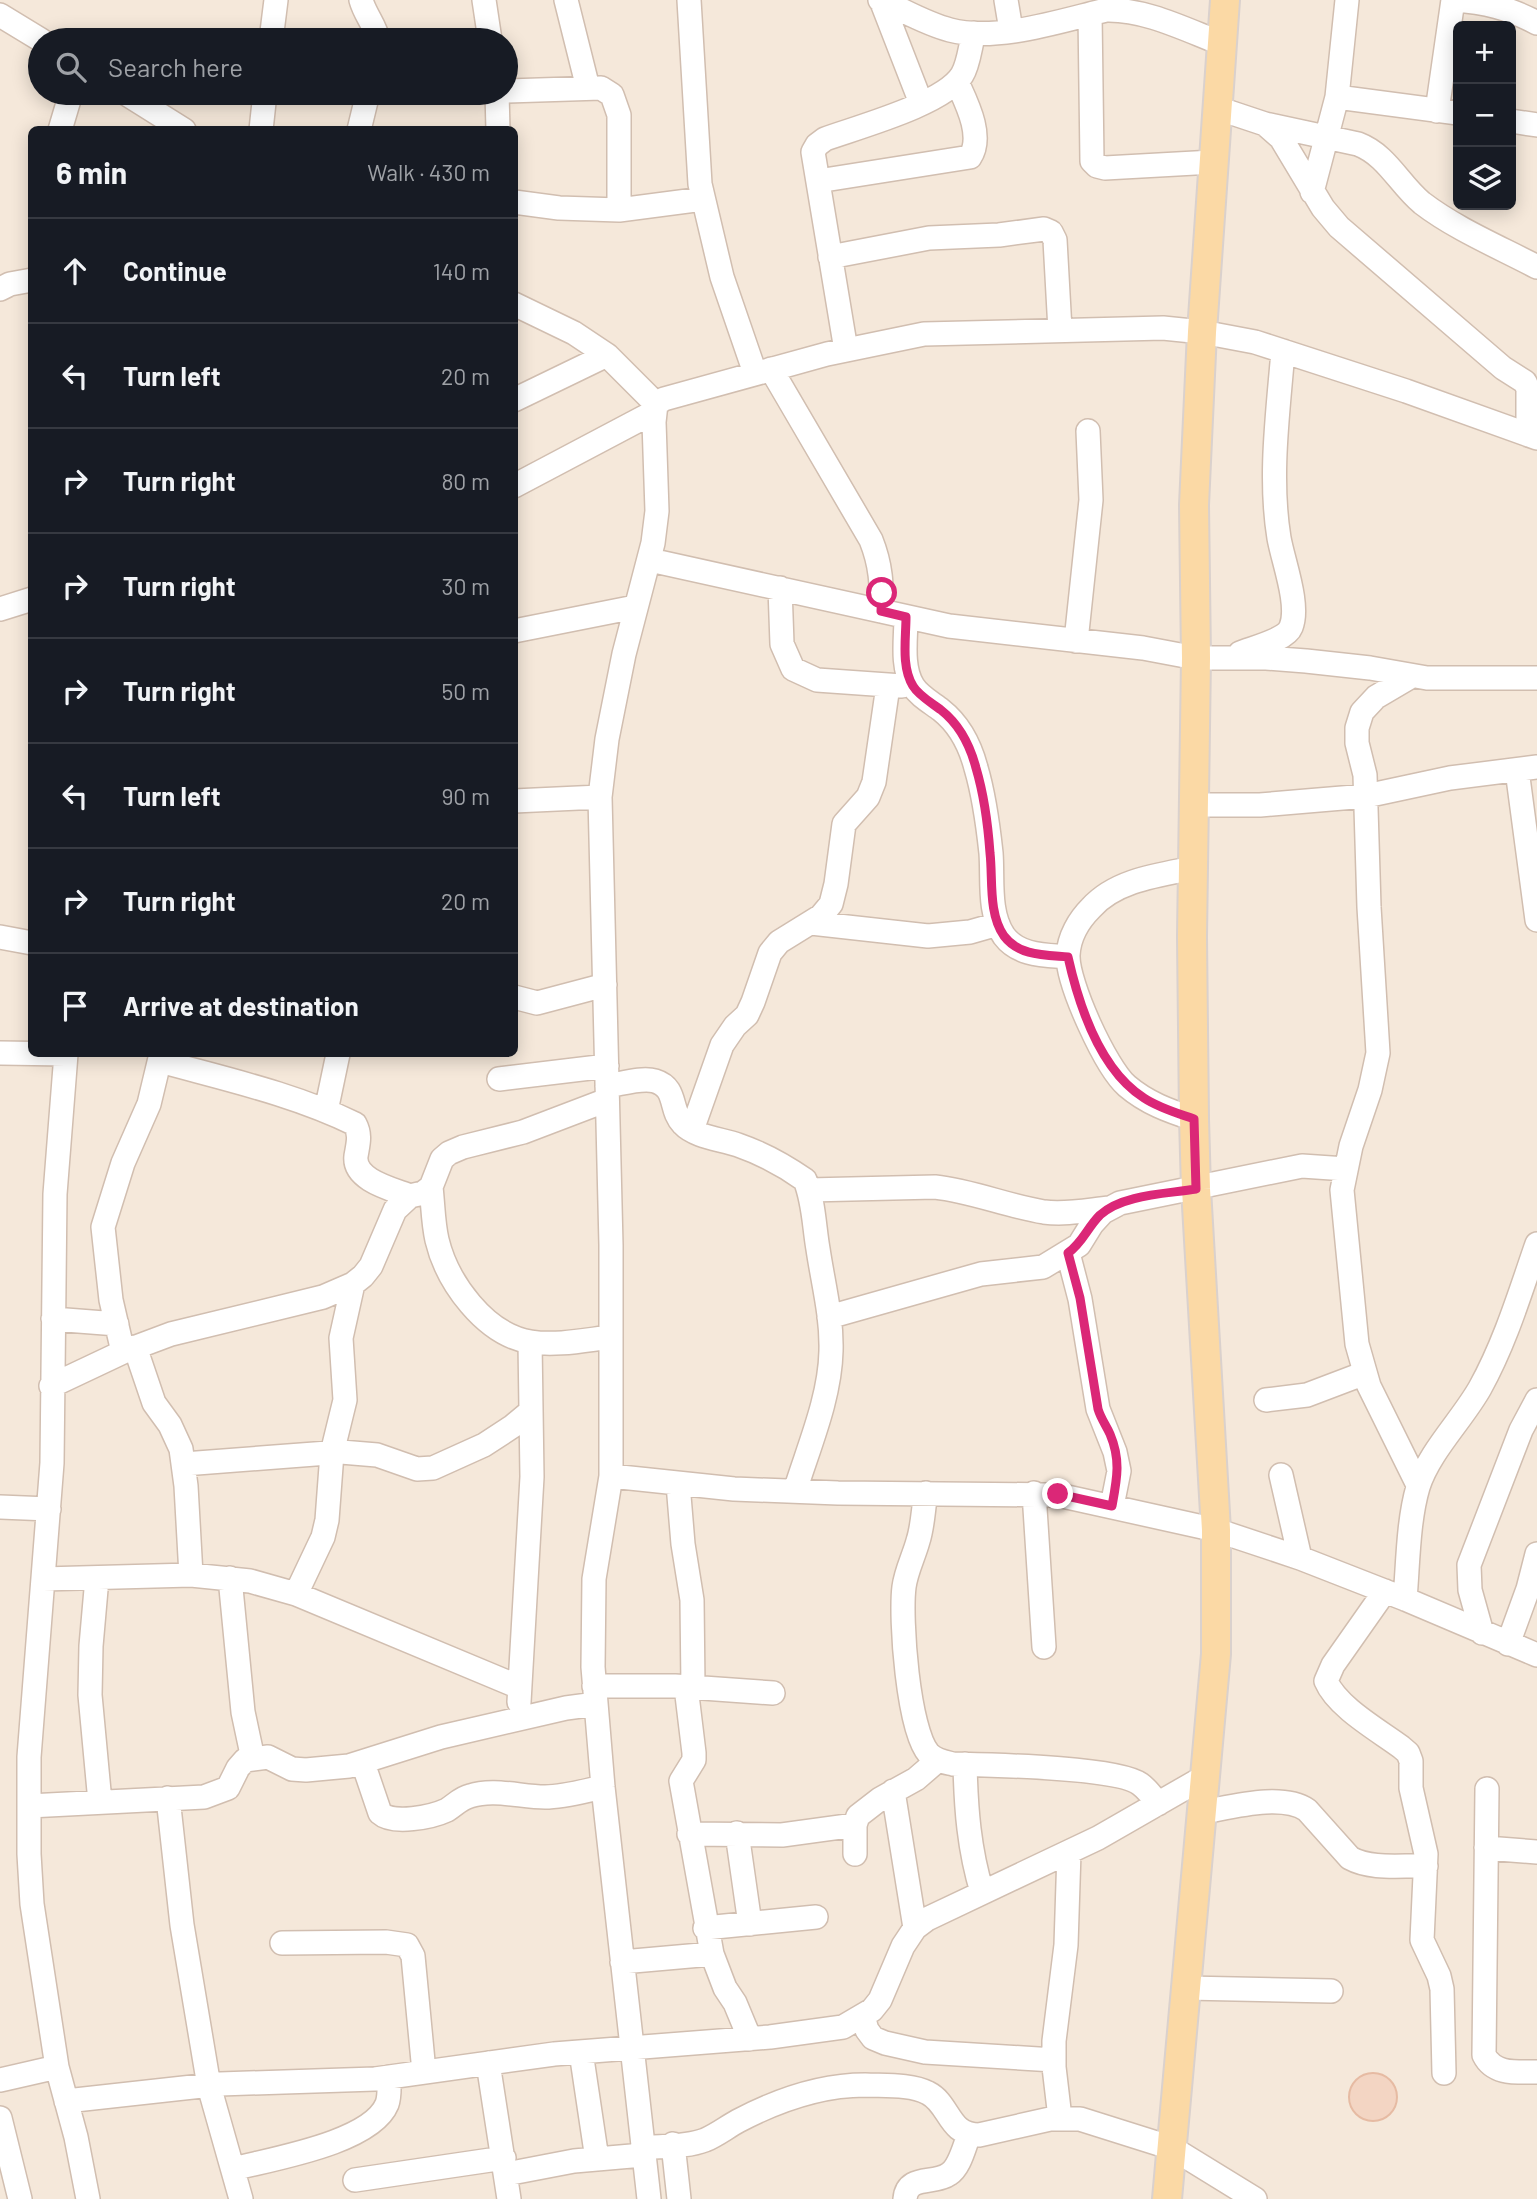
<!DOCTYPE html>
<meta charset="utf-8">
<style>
body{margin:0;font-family:Barlow,sans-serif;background:#20242c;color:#f1f3f6}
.controls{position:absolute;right:21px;top:21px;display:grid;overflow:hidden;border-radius:10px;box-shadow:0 4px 18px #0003}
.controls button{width:63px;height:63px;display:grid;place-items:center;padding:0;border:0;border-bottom:2px solid #363941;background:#171b24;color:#f1f3f6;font:35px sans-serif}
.stop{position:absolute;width:21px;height:21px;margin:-16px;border:5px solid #db2777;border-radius:50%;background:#fff}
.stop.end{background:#db2777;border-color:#fff;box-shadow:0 2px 7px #0008}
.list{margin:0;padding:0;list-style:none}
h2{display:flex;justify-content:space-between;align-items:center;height:91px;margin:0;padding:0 28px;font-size:30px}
h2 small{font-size:23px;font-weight:400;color:#9ea1a6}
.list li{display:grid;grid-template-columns:46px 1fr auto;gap:21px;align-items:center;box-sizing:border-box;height:105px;padding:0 28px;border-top:2px solid #363941}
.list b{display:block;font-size:26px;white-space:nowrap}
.list em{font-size:23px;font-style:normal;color:#9ea1a6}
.icon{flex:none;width:38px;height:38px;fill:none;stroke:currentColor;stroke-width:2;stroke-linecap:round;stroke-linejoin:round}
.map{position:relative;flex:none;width:1537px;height:2199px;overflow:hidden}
.search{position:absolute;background:#171b24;box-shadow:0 4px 18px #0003;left:28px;top:28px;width:490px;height:77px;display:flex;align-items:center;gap:18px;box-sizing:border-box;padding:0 24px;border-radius:38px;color:#9ea1a6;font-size:26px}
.panel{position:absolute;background:#171b24;box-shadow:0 4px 18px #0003;left:28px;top:126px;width:490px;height:931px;border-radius:10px}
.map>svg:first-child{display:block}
</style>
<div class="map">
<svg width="1537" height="2199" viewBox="0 0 1537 2199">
<rect width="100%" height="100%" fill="#fdf6ec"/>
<path fill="#f5e8da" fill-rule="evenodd" d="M 0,0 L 1537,0 L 1537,2199 L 0,2199 ZM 1458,26 L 1511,26 L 1511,205 L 1458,205 ZM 40,40 L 506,40 L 506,93 L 40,93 ZM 32,130 L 514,130 L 514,1054 L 32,1054 Z"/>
<path fill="#f3d5c3" stroke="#e6bba3" stroke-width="2" d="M1349 2097a24 24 0 1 1 48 0a24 24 0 1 1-48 0Z"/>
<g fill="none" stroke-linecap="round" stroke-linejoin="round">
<defs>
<path id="minor" d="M 361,0 C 365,15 376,26 378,40
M 484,0 L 490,40
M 566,0 L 588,88
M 689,0 L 700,184 L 722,277 L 755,373
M 880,0 C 903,10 926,24 950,30 C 997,42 1060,21 1106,10 C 1146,9 1186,30 1223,44
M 881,0 L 921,103
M 1006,0 L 1011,30
M 1454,0 C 1485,2 1509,8 1537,23
M 1090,14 L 1092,161 L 1097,166 L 1105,168 L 1213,162
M 0,15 L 41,40
M 271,40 L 276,0
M 506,91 L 601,88 L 612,95 L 619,115 L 619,210
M 125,93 L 184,130
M 497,93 L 498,130
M 1337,97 L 1458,113
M 1217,108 L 1265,124 L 1281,138 L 1323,208 L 1339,227 L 1503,368 L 1525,382 L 1528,389 L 1528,435
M 1437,111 L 1453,0
M 1511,121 L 1537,125
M 1265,124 L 1358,144 C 1387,155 1399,184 1422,203 C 1456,229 1499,247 1537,267
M 60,130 L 71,93
M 261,130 L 265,93
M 359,130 L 368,93
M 818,181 L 970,157 C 984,136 966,102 957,82
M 1312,192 L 1337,97 L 1347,0
M 514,202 L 559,208 L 619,210 L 703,199
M 830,257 L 929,238 L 999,235 L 1044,229 L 1051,232 L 1055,240 L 1060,330
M 0,289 L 10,284 L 32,280
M 514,304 L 574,333 L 607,355 L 656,404
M 846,350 L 813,152 L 817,145 L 825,139 C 858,127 944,104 962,75 C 969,64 970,46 974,33
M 771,369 L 871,540 C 881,565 882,585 881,611
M 514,400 L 607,355
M 514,486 L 654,412
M 650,560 L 949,626 L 1143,648 L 1196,658 L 1266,658 L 1306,661 L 1370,668 L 1427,678 L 1537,678
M 780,588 L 782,644 L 793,669 L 817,680 L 902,686
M 0,609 L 32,599
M 906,617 C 906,638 901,667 913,686 C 919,696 932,703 941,710 C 960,725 970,745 976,768 C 984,795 988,825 991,853 C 993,879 988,913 1004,936 C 1019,956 1045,955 1068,957
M 514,631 L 635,607
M 1076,641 L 1091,500 L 1088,431
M 1240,653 C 1252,648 1286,640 1291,627 C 1300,605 1283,561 1279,538 C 1269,477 1278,413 1283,351
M 1410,677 L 1376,697 L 1362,712 L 1357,728 L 1357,743 L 1365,775 L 1369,907 L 1378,1053 L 1370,1090 L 1351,1146 L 1342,1190 L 1357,1344 L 1369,1386 L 1418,1485
M 1517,770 L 1537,920
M 514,801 L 600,797
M 1195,805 L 1260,805 L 1366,796 L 1450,778 L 1537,767
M 811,923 L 928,936 L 970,932 L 998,924
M 0,937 L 32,943
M 514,997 L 537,1003 L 605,985
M 0,1053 L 66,1054
M 66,1054 L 55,1194 L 52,1463 L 29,1757 L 29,1854 L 32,1904 L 57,2067 L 76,2137 L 88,2199
M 160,1061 C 225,1079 294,1094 355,1124 C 361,1135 358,1144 356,1156 C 353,1180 392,1189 410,1196
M 499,1079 L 607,1066
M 607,1086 C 621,1084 642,1077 655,1081 C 678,1088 669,1110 683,1124 C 695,1137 721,1139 738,1145 C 761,1153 785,1166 805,1180 C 814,1202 814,1226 818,1249 C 823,1283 832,1316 831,1351 C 830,1398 809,1446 795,1491
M 326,1111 L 338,1054
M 1194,1119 C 1169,1111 1147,1103 1127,1086 C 1106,1068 1067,983 1068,955 C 1069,937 1079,920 1091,908 C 1116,880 1159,875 1194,868
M 692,1130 L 722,1045 L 735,1026 L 747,1015 L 753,1002 L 770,953 L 779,942 L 821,916 L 831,904 L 836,884 L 844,824 L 868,797 L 874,782 L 888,686
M 431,1187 C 433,1204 433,1223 437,1240 C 447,1282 485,1335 531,1342 C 557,1346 585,1340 611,1337
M 809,1190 L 935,1187 C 972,1191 1007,1206 1044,1212 C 1066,1215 1089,1210 1110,1208
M 1068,1253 L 1080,1299 L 1098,1409 L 1115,1452 L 1119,1471 L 1112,1506
M 829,1317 L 981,1274 L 1043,1267 L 1079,1245 L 1092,1224 L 1103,1212 L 1120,1203 L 1302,1166 L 1346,1169
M 53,1319 L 117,1324
M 135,1347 L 154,1403 L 170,1425 L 181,1449 L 186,1486 L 191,1575
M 123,1352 L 111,1300 L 103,1227 L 123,1163 L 149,1104 L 161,1054
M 51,1386 L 123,1352 L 171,1334 L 323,1297 L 353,1284 L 363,1276 L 371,1266 L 395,1210 L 410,1196 L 423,1193 L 431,1187 L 442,1159 L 449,1153 L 463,1147 L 523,1132 L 607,1100
M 1266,1400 L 1307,1395 L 1365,1373
M 184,1464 L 341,1452 L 377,1455 L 417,1469 L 433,1468 L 484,1445 L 513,1426 L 531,1411
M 1281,1475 L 1300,1558
M 611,1476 L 734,1489 L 838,1493 L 1058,1495 L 1216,1530 L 1300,1558 L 1405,1599 L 1537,1655
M 678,1484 L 683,1544 L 692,1600 L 693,1687
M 926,1493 C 923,1509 923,1526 918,1541 C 914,1556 906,1571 904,1587 C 900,1618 908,1731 929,1754 C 936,1761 944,1762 953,1764 C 988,1765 1117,1767 1140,1784 C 1147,1789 1153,1797 1158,1804
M 1034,1493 L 1044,1647
M 0,1507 L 49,1509
M 97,1578 L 91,1646 L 90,1695 L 100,1802
M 230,1578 L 243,1712 L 253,1759
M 43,1579 L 191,1575 L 250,1581 L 296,1594 L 519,1687
M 1385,1591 L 1333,1665 L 1326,1681 C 1337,1707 1378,1730 1401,1747 L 1408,1753 L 1411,1761 L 1411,1788 L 1426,1854 L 1422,1940 L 1439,1976 L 1442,1989 L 1444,2073
M 296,1594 L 323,1537 L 327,1520 L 332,1453 L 345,1400 L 341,1338 L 353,1284
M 1405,1599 C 1408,1564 1408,1521 1418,1487 C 1429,1452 1462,1420 1480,1388 C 1505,1343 1520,1293 1537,1244
M 1482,1633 L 1470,1590 L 1469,1565 L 1521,1430 L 1537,1400
M 1508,1644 L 1528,1589 L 1537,1554
M 594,1686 L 675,1686 L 773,1693
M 686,1687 L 694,1753 L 694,1760 L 681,1781 L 712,1954 L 725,1988 L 735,2003 L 750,2039
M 519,1702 L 532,1477 L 530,1342
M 363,1763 L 380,1813 C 393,1825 432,1817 447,1810 C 455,1805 461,1798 470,1796 C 493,1788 521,1797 545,1797 C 564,1797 584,1791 603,1787
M 965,1764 C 966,1809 969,1849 982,1892
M 1487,1789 L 1484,2055 C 1494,2075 1517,2072 1537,2072
M 893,1791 L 915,1928
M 168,1798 L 182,1925 L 209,2086 L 241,2199
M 29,1806 L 204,1797 L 228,1788 L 238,1768 L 245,1760 L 268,1757 L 292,1769 L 306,1770 L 349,1766 L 441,1737 L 566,1708 L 596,1704
M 1203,1812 C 1232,1807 1282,1793 1307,1810 L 1350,1858 C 1372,1870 1401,1865 1426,1866
M 737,1833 L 750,1924
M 689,1834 L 782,1835 L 855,1825
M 1486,1848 L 1537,1852
M 855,1854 L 855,1825 L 858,1816 L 880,1799 L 916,1779 L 938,1760
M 705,1928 L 816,1917
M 282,1943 L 386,1942 L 407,1945 L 413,1956 L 424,2072
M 622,1962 L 712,1954
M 1186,1988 L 1331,1991
M 863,2016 L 867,2030 L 873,2038 L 885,2043 L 925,2052 L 1054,2060
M 581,2052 L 597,2159
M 488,2063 L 509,2199
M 0,2080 L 57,2067
M 66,2101 L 220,2084 L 375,2079 L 554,2054 L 770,2037 L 843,2027 L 872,2010 L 880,2000 L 903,1946 L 915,1928 L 927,1919 L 1098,1838 L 1206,1776
M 0,2118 L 20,2199
M 1060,2118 L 1054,2067 L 1054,2041 L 1066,1945 L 1069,1852
M 673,2144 L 679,2199
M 642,2148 C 662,2146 687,2147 705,2140 C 717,2135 727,2127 738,2121 C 776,2101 820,2085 865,2085 C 884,2086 911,2084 928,2093 C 950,2104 948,2135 979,2135 L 1050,2119 L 1080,2119 L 1172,2148 L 1255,2199
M 233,2169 C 271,2159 371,2143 387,2104 C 390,2096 389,2085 389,2077
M 506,2174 L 574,2161 L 643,2155
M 355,2180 L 504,2158
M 649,2199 L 603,1787 L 593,1667 L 594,1579 L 611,1476 L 611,1245 L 600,797 L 607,739 L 624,654 L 653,543 L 657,511 L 654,422 L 656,404 L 664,399 L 827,354 L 924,334 L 1163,328 L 1202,332 L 1255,342 L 1406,391 L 1537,438
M 905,2199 C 907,2174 934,2185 949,2174 C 960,2167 964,2147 969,2135"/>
<path id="major" d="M 1167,2199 L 1216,1654 L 1216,1530 L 1196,1189 L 1194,1119 L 1192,937 L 1196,658 L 1194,505 L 1202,332 L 1225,0"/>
</defs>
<use href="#minor" stroke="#d1beb0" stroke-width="26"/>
<use href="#major" stroke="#dad1cd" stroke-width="32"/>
<use href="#minor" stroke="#fff" stroke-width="23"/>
<use href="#major" stroke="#fbd9a5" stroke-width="28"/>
</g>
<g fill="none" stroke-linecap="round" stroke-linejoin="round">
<path stroke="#db2777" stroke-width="9" d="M 882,593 L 881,611 L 906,617 C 906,638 901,667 913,686 C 919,696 932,703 941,710 C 960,725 970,745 976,768 C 984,795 988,825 990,853 C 993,879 988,913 1004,936 C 1019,956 1045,955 1068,957 C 1079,1006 1100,1070 1144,1098 C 1159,1108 1177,1113 1194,1119 L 1196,1189 C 1167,1194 1123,1194 1100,1215 C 1087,1228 1083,1242 1068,1253 L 1080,1298 L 1098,1409 C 1101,1419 1106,1425 1110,1434 C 1121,1460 1117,1479 1112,1506 L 1058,1494"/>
</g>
</svg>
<div class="controls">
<button>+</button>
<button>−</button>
<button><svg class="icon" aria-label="layers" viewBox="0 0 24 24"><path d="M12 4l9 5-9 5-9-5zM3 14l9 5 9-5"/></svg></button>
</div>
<div class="stop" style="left:882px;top:593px"></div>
<div class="stop end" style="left:1058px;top:1494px"></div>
<div class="search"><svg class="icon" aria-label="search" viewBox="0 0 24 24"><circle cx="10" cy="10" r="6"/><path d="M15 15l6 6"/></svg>Search here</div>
<section class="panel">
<h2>6 min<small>Walk · 430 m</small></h2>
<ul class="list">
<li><svg class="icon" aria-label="ahead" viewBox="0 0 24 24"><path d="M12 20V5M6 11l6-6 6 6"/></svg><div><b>Continue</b></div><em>140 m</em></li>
<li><svg class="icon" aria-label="left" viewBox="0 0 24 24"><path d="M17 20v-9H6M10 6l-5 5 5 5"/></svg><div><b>Turn left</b></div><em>20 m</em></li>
<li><svg class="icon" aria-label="right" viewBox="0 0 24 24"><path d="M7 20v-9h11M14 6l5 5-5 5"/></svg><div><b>Turn right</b></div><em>80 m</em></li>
<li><svg class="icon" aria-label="right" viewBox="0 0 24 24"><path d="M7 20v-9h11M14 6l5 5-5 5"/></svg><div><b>Turn right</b></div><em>30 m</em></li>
<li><svg class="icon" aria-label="right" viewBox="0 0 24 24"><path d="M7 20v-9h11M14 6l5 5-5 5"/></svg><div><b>Turn right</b></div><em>50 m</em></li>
<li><svg class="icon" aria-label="left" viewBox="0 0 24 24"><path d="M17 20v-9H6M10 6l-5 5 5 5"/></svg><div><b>Turn left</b></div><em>90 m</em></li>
<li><svg class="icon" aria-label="right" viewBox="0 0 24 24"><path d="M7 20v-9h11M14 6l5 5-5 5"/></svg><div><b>Turn right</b></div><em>20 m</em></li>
<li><svg class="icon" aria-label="arrive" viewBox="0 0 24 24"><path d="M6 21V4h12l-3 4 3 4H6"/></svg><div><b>Arrive at destination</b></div></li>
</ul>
</section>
</div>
